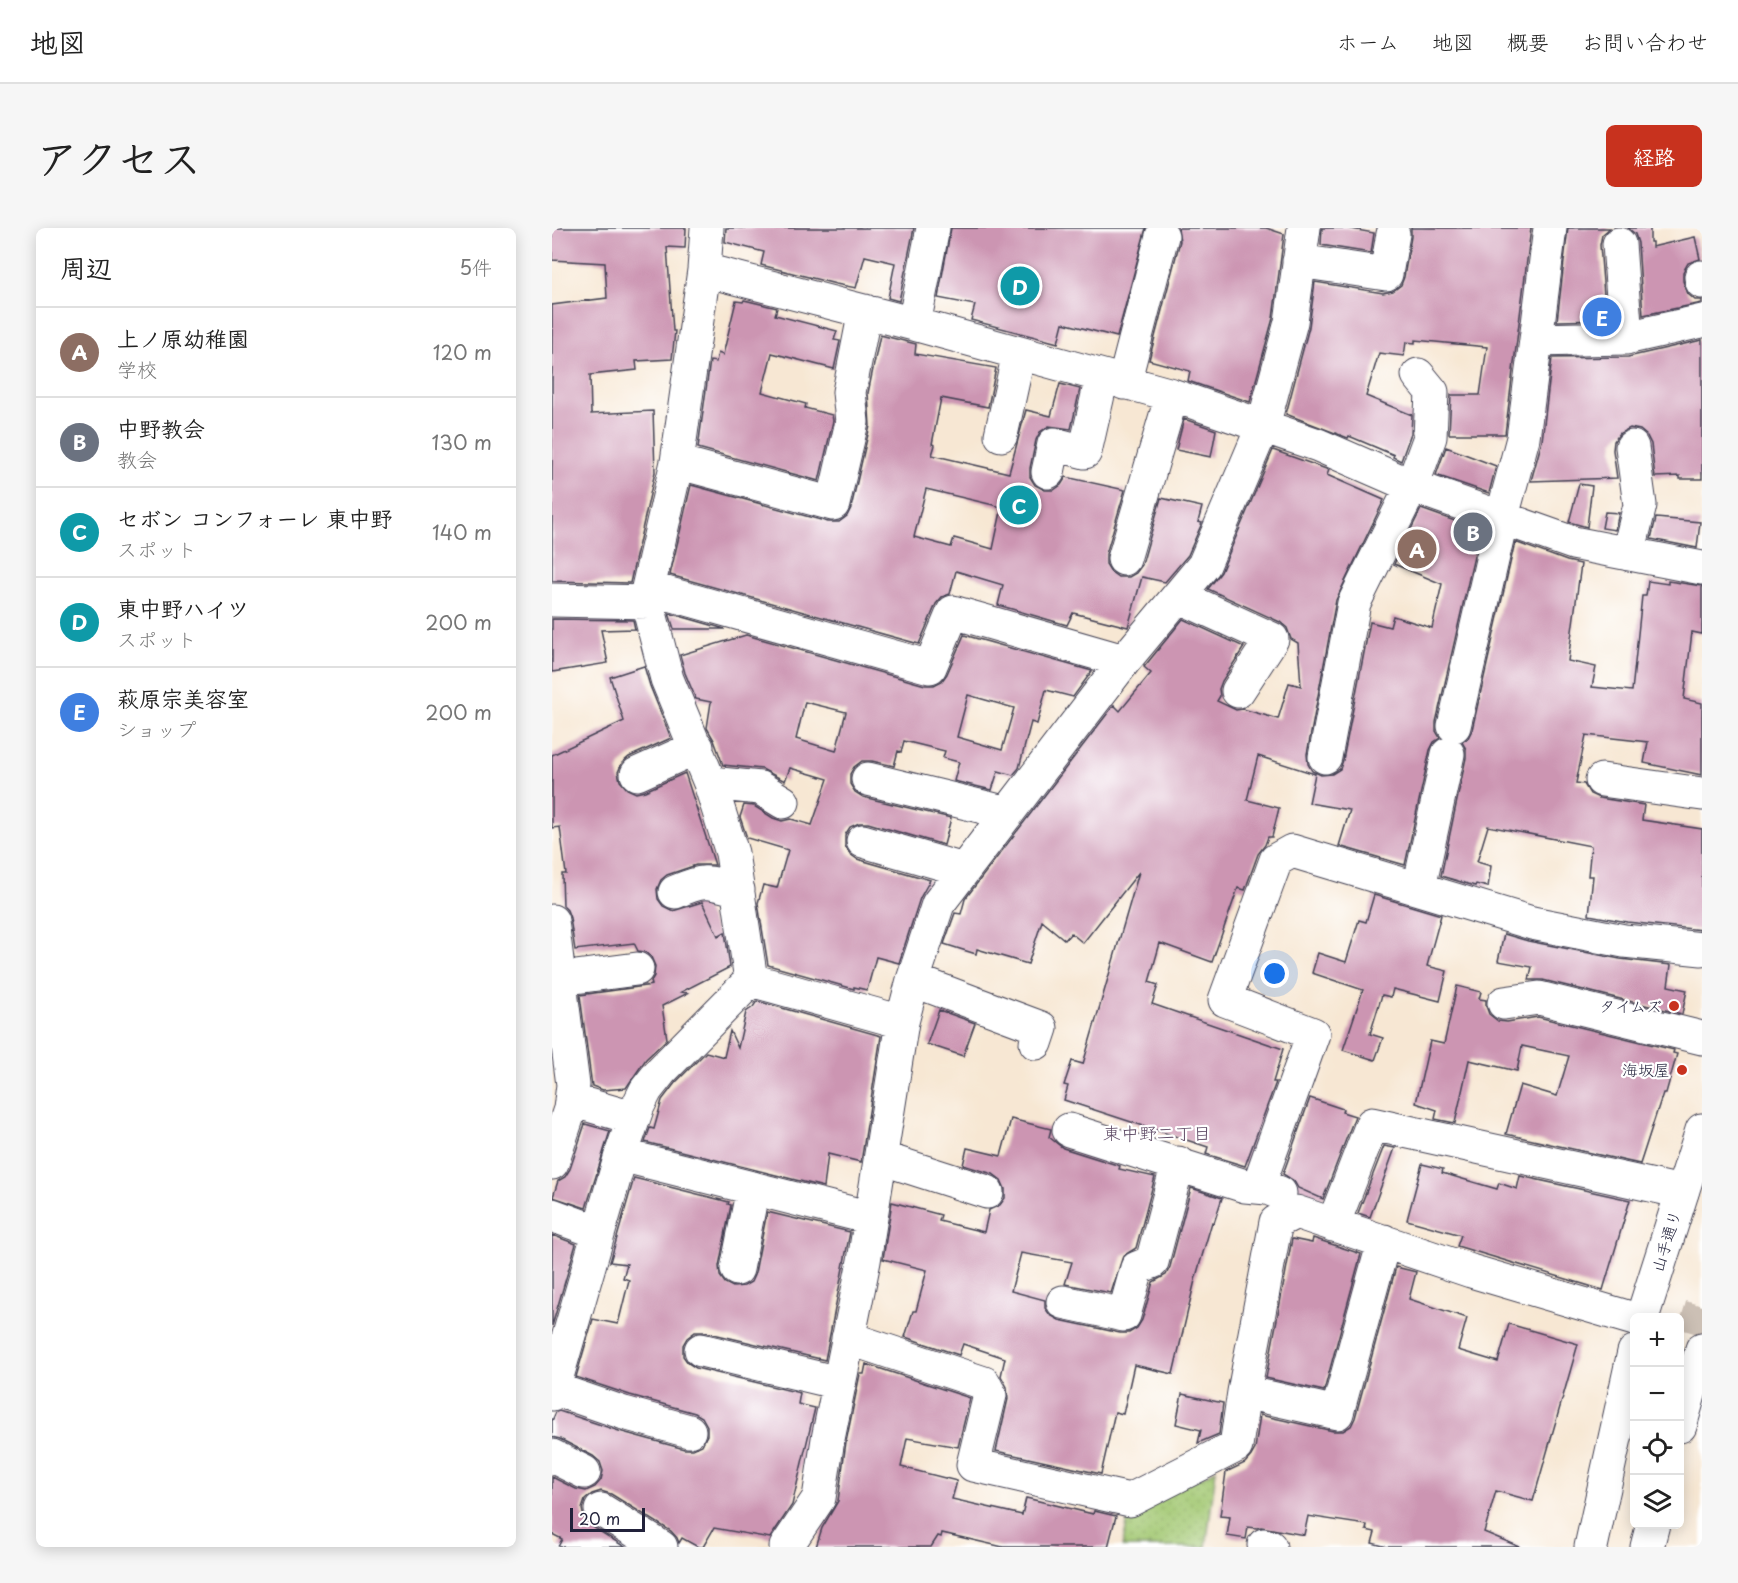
<!DOCTYPE html>
<html lang="ja">
<meta charset="utf-8">
<style>
body{margin:0;font-family:"Playpen Sans","Klee One",sans-serif;background:#f6f6f6;color:#222}
.controls{position:absolute;right:18px;bottom:18px;display:grid;overflow:hidden;border-radius:9px;box-shadow:0 3px 15px #0003}
.controls button{width:54px;height:54px;display:grid;place-items:center;padding:0;border:0;border-bottom:2px solid #e0e0e0;background:#fff;color:#222;font:30px sans-serif}
.scale{position:absolute;left:18px;bottom:15px;width:75px;box-sizing:border-box;padding-left:6px;border:3px solid #22223b;border-top:0;font-size:16px;line-height:21px;white-space:nowrap;color:#22223b;-webkit-text-stroke:4px #fff;paint-order:stroke}
.you{position:absolute;left:723px;top:746px;width:21px;height:21px;margin:-15px;border:4px solid #fff;border-radius:50%;background:#1a73e8;box-shadow:0 0 0 9px #1a73e833}
.badge{display:grid;place-items:center;width:39px;height:39px;border-radius:50%;background:#c8321e;color:#fff;font-size:20px;font-weight:700}
.pin{position:absolute;translate:-50% -50%;border:3px solid #fff;box-shadow:0 2px 6px #0006}
.list{margin:0;padding:0;list-style:none}
h2{display:flex;justify-content:space-between;align-items:center;height:78px;margin:0;padding:0 24px;font-size:26px}
h2 small{font-size:20px;font-weight:400;color:#767676}
.list li{display:grid;grid-template-columns:39px 1fr auto;gap:18px;align-items:center;box-sizing:border-box;height:90px;padding:0 24px;border-top:2px solid #e0e0e0}
.list b{display:block;font-size:22px;white-space:nowrap}
.list p{margin:0;font-size:20px;white-space:nowrap;color:#767676}
.list em{font-size:20px;font-style:normal;color:#767676}
.icon{flex:none;width:33px;height:33px;fill:none;stroke:currentColor;stroke-width:2;stroke-linecap:round;stroke-linejoin:round}
.map{position:relative;flex:none;width:1150px;height:1319px;overflow:hidden;border-radius:9px}
header{display:flex;align-items:center;gap:36px;box-sizing:border-box;height:84px;padding:0 30px;background:#fff;border-bottom:2px solid #e0e0e0}
header strong{font-size:28px}
nav{display:flex;gap:33px;margin-inline-start:auto;font-size:21px}
.intro{display:flex;align-items:center;justify-content:space-between;box-sizing:border-box;height:144px;padding:0 36px}
h1{margin:0;font-size:42px}
.button{padding:15px 27px;border-radius:9px;background:#c8321e;color:#fff;font-size:21px;font-weight:700}
main{display:flex;gap:36px;padding:0 36px}
aside{flex:1;background:#fff;border-radius:9px;box-shadow:0 3px 15px #0003}
.map>svg:first-child{display:block}
</style>
<header>
<strong>地図</strong>
<nav><a>ホーム</a><a>地図</a><a>概要</a><a>お問い合わせ</a></nav>
</header>
<div class="intro"><h1>アクセス</h1><a class="button">経路</a></div>
<main>
<aside>
<h2>周辺<small>5件</small></h2>
<ul class="list">
<li><span class="badge" style="background:#8d6e63">A</span><div><b>上ノ原幼稚園</b><p>学校</p></div><em>120 m</em></li>
<li><span class="badge" style="background:#6b7280">B</span><div><b>中野教会</b><p>教会</p></div><em>130 m</em></li>
<li><span class="badge" style="background:#0f9aa8">C</span><div><b>セボン コンフォーレ 東中野</b><p>スポット</p></div><em>140 m</em></li>
<li><span class="badge" style="background:#0f9aa8">D</span><div><b>東中野ハイツ</b><p>スポット</p></div><em>200 m</em></li>
<li><span class="badge" style="background:#3f7fe0">E</span><div><b>萩原宗美容室</b><p>ショップ</p></div><em>200 m</em></li>
</ul>
</aside>
<div class="map">
<svg width="1150" height="1319" viewBox="0 0 1150 1319">
<defs>
<pattern id="park-dots" width="8" height="8" patternUnits="userSpaceOnUse" patternTransform="scale(1.5)"><rect width="8" height="8" fill="#a4c974"/><path d="M2 2h.1M6 6h.1" fill="none" stroke="#8dac65" stroke-width="1.8" stroke-linecap="round"/></pattern>
</defs>
<rect width="100%" height="100%" fill="#fff"/>
<filter id="ink" filterUnits="userSpaceOnUse"><feTurbulence type="fractalNoise" baseFrequency=".0167" numOctaves="2"/><feDisplacementMap in="SourceGraphic" scale="12" xChannelSelector="R" yChannelSelector="G"/><feConvolveMatrix kernelMatrix="1 2 1 2 8 2 1 2 1" color-interpolation-filters="sRGB"/></filter>
<filter id="wash" filterUnits="userSpaceOnUse"><feTurbulence type="fractalNoise" baseFrequency=".008" numOctaves="4" result="noise"/><feDisplacementMap in="SourceGraphic" scale="24" xChannelSelector="R" yChannelSelector="G"/><feGaussianBlur stdDeviation="1.35" result="paint"/><feColorMatrix in="noise" values="0 0 0 0 0 0 0 0 0 0 0 0 0 0 0 0 0 1.4 0 .05"/><feComposite in="paint" operator="in"/></filter>
<g filter="url(#wash)">
<rect width="100%" height="100%" fill="#f7e7d3"/>
<path fill="url(#park-dots)" stroke="#637658" stroke-width="1.5" d="M 664,1242 L 654,1319 L 570,1319 L 578,1282 Z"/>
<g id="blocks">
<path fill="#cc95b2" fill-rule="evenodd" d="M 0,0 L 134,0 L 133,20 L 115,19 L 121,103 L 123,103 L 120,131 L 84,133 L 85,142 L 38,147 L 39,186 L 101,183 L 103,244 L 78,355 L 0,353 L 0,77 L 55,70 L 53,35 L 0,32 Z
M 174,0 L 362,0 L 347,73 L 336,70 L 343,35 L 313,28 L 304,60 L 284,56 L 209,37 L 212,24 L 173,14 Z
M 399,0 L 594,0 L 565,109 L 511,95 L 506,115 L 419,92 L 423,77 L 386,70 Z
M 626,0 L 714,0 L 732,6 L 721,90 L 698,174 L 636,153 L 638,143 L 597,132 L 628,13 Z
M 770,0 L 794,0 L 822,5 L 819,25 L 769,17 Z
M 859,0 L 979,0 L 953,206 L 897,206 L 899,167 L 928,167 L 935,119 L 863,112 L 863,115 L 854,114 L 852,128 L 827,125 L 814,168 L 860,187 L 859,205 L 849,233 L 841,229 L 842,227 L 797,208 L 796,210 L 734,186 L 757,99 L 763,54 L 831,65 L 841,63 L 849,57 L 852,49 L 859,9 Z
M 1016,0 L 1058,0 L 1050,7 L 1048,17 L 1054,92 L 1005,93 Z
M 1076,0 L 1098,0 L 1098,14 L 1100,14 L 1100,19 L 1143,9 L 1148,31 L 1136,35 L 1131,44 L 1131,53 L 1136,66 L 1143,72 L 1150,72 L 1150,75 L 1091,87 L 1086,15 L 1083,6 Z
M 192,72 L 225,80 L 223,87 L 285,103 L 282,112 L 288,113 L 282,141 L 220,125 L 210,164 L 254,176 L 253,180 L 280,187 L 281,193 L 267,253 L 146,220 L 158,133 L 164,134 L 166,125 L 171,127 L 184,73 L 191,74 Z
M 328,107 L 364,116 L 363,126 L 444,140 L 436,179 L 389,170 L 380,216 L 383,217 L 380,227 L 457,245 L 474,182 L 499,188 L 508,156 L 528,161 L 519,201 L 497,198 L 488,204 L 484,212 L 478,240 L 478,249 L 483,257 L 493,262 L 502,262 L 509,257 L 514,249 L 573,262 L 554,326 L 554,336 L 559,344 L 566,349 L 577,349 L 584,345 L 590,337 L 609,270 L 650,279 L 646,294 L 650,295 L 636,327 L 613,354 L 590,349 L 576,399 L 521,385 L 515,397 L 446,377 L 451,357 L 404,343 L 398,366 L 390,369 L 384,376 L 367,416 L 118,347 L 139,257 L 276,294 L 287,294 L 295,288 L 299,280 L 318,198 L 316,165 ZM 374,261 L 450,279 L 441,321 L 402,310 L 399,319 L 362,309 Z
M 1150,112 L 1150,251 L 1128,251 L 1128,248 L 1103,249 L 1099,216 L 1095,208 L 1088,202 L 1078,200 L 1068,205 L 1062,213 L 1061,222 L 1065,250 L 979,253 L 990,213 L 1000,130 L 1076,129 Z
M 632,191 L 664,202 L 659,229 L 624,222 Z
M 894,219 L 944,238 L 937,265 L 884,247 Z
M 721,222 L 777,242 L 775,247 L 832,272 L 784,372 L 755,526 L 756,536 L 760,543 L 769,547 L 780,546 L 788,541 L 791,532 L 818,394 L 838,399 L 841,388 L 880,400 L 890,356 L 842,336 L 869,281 L 928,302 L 884,494 L 884,503 L 888,510 L 882,514 L 878,522 L 853,637 L 787,618 L 798,582 L 757,575 L 763,546 L 706,528 L 695,572 L 727,580 L 720,609 L 716,609 L 713,617 L 706,626 L 693,662 L 686,660 L 660,734 L 608,715 L 597,754 L 606,757 L 600,776 L 731,821 L 721,854 L 724,854 L 693,938 L 654,926 L 656,919 L 512,872 L 516,858 L 512,857 L 520,833 L 531,836 L 587,644 L 531,715 L 519,705 L 513,712 L 490,693 L 476,736 L 425,721 L 424,726 L 392,716 L 403,685 L 409,686 L 413,671 L 562,477 L 568,483 L 599,445 L 592,439 L 631,391 L 692,419 L 670,453 L 667,461 L 668,468 L 665,473 L 684,482 L 691,481 L 726,491 L 737,455 L 749,458 L 746,415 L 739,411 L 735,400 L 728,394 L 656,361 L 669,344 Z
M 1027,256 L 1040,258 L 1035,299 L 1017,294 Z
M 1053,284 L 1067,285 L 1063,302 L 1050,300 Z
M 1104,290 L 1148,294 L 1145,320 L 1099,311 Z
M 963,314 L 1015,333 L 1029,336 L 1016,433 L 1044,439 L 1040,459 L 1080,463 L 1090,368 L 1094,368 L 1096,353 L 1116,356 L 1116,353 L 1150,358 L 1150,406 L 1140,404 L 1132,471 L 1150,475 L 1150,547 L 1092,535 L 1096,514 L 1034,507 L 1024,555 L 1032,556 L 1038,566 L 1047,570 L 1092,577 L 1090,592 L 1150,601 L 1150,702 L 1075,694 L 1037,687 L 1041,648 L 1036,648 L 1039,618 L 936,598 L 925,634 L 939,638 L 936,659 L 924,656 L 923,658 L 889,648 L 914,530 L 914,521 L 910,514 L 916,510 L 920,502 Z
M 117,385 L 173,401 L 122,401 Z
M 0,391 L 81,392 L 83,401 L 49,402 L 56,435 L 0,444 Z
M 194,407 L 373,457 L 382,457 L 390,453 L 395,446 L 412,407 L 540,443 L 521,469 L 494,462 L 485,496 L 479,494 L 467,540 L 461,547 L 446,543 L 440,562 L 402,553 L 407,534 L 391,530 L 393,523 L 352,513 L 349,524 L 346,523 L 342,538 L 320,533 L 310,533 L 302,539 L 298,546 L 298,556 L 303,564 L 311,569 L 399,590 L 392,617 L 316,595 L 307,595 L 298,599 L 293,607 L 293,618 L 298,626 L 305,631 L 378,652 L 368,670 L 347,735 L 324,729 L 315,762 L 302,759 L 302,761 L 216,737 L 206,675 L 211,657 L 225,660 L 236,622 L 195,610 L 188,589 L 192,577 L 202,578 L 221,590 L 230,593 L 239,591 L 260,597 L 276,551 L 238,540 L 233,553 L 210,541 L 171,537 L 162,512 L 155,500 L 159,474 L 144,471 L 133,445 L 128,427 ZM 416,467 L 462,480 L 450,522 L 405,509 ZM 253,474 L 294,484 L 284,523 L 244,511 Z
M 92,438 L 98,458 L 119,510 L 77,529 L 70,535 L 66,544 L 68,553 L 75,561 L 84,565 L 93,563 L 133,545 L 163,637 L 144,637 L 115,647 L 109,652 L 105,661 L 106,671 L 111,678 L 121,683 L 150,674 L 166,708 L 173,704 L 178,739 L 129,764 L 136,765 L 110,778 L 115,811 L 94,831 L 74,860 L 51,862 L 40,858 L 28,767 L 100,757 L 99,753 L 102,748 L 103,738 L 99,729 L 93,724 L 86,723 L 82,715 L 23,722 L 18,690 L 15,682 L 11,678 L 10,646 L 14,646 L 8,599 L 0,600 L 0,527 L 72,493 L 58,449 Z
M 822,667 L 889,687 L 875,738 L 895,743 L 888,773 L 841,761 L 839,769 L 830,767 L 818,806 L 831,810 L 823,832 L 791,822 L 811,762 L 760,745 L 766,725 L 794,734 L 807,692 L 814,694 Z
M 952,706 L 976,713 L 1068,731 L 1119,737 L 1116,758 L 1135,762 L 1130,786 L 991,752 L 977,752 L 980,739 L 946,733 Z
M 905,758 L 929,764 L 927,771 L 934,772 L 934,778 L 937,786 L 946,793 L 955,794 L 986,789 L 1122,822 L 1121,825 L 1125,826 L 1114,865 L 1111,865 L 1088,936 L 954,906 L 968,857 L 1005,868 L 1017,828 L 970,818 L 965,843 L 917,832 L 903,895 L 883,891 L 885,882 L 864,875 L 878,813 L 892,816 Z
M 205,773 L 329,808 L 309,934 L 276,926 L 272,959 L 93,914 L 98,900 L 102,901 L 110,872 L 123,855 L 154,824 L 172,829 L 178,803 L 186,820 L 194,784 L 201,779 Z
M 387,782 L 423,795 L 411,828 L 375,816 Z
M 758,870 L 791,881 L 790,884 L 803,888 L 771,971 L 746,960 L 742,953 L 731,946 Z
M 459,891 L 499,901 L 497,909 L 511,920 L 568,938 L 567,941 L 603,949 L 584,1020 L 571,1028 L 559,1065 L 513,1056 L 520,1034 L 469,1025 L 459,1063 L 493,1072 L 493,1080 L 498,1087 L 507,1092 L 568,1105 L 577,1105 L 585,1100 L 590,1092 L 601,1054 L 614,1047 L 618,1039 L 639,960 L 670,970 L 662,995 L 660,994 L 643,1052 L 621,1146 L 582,1137 L 571,1186 L 563,1184 L 549,1246 L 444,1223 L 456,1171 L 455,1159 L 449,1148 L 453,1130 L 411,1116 L 407,1127 L 353,1109 L 361,1083 L 364,1083 L 375,1042 L 331,1031 L 340,974 L 389,987 L 387,993 L 432,1004 L 437,982 L 448,977 L 453,970 L 453,961 L 449,952 L 441,946 L 411,937 L 415,920 L 449,928 Z
M 33,896 L 58,903 L 34,980 L 1,969 L 6,953 L 13,949 L 18,941 Z
M 832,918 L 843,920 L 818,989 L 806,985 Z
M 870,936 L 891,941 L 890,945 L 945,961 L 947,955 L 965,961 L 968,948 L 1078,972 L 1051,1062 L 905,1018 L 909,1007 L 855,992 Z
M 82,950 L 177,974 L 176,976 L 179,977 L 167,1038 L 168,1048 L 173,1055 L 181,1059 L 192,1058 L 199,1054 L 203,1045 L 215,984 L 298,1004 L 273,1132 L 153,1104 L 143,1104 L 135,1110 L 131,1117 L 131,1128 L 136,1135 L 144,1140 L 248,1165 L 246,1176 L 263,1180 L 240,1277 L 218,1310 L 162,1300 L 151,1319 L 146,1319 L 130,1310 L 127,1315 L 125,1310 L 119,1303 L 59,1266 L 49,1263 L 40,1266 L 33,1272 L 30,1281 L 32,1290 L 39,1298 L 73,1319 L 6,1319 L 10,1311 L 0,1306 L 0,1249 L 24,1261 L 34,1263 L 43,1259 L 49,1252 L 51,1243 L 48,1234 L 41,1228 L 8,1211 L 0,1209 L 0,1193 L 4,1184 L 7,1183 L 67,1203 L 132,1221 L 141,1221 L 150,1217 L 155,1207 L 155,1198 L 150,1189 L 143,1185 L 78,1167 L 24,1149 L 41,1091 L 66,1096 L 77,1052 L 71,1050 L 75,1036 L 58,1034 Z
M 0,1007 L 24,1016 L 0,1098 Z
M 761,1010 L 809,1026 L 772,1163 L 714,1150 L 740,1011 L 760,1015 Z
M 844,1039 L 864,1044 L 857,1071 L 915,1090 L 906,1122 L 946,1134 L 957,1096 L 1026,1116 L 981,1273 L 944,1263 L 932,1304 L 968,1319 L 835,1319 L 820,1315 L 823,1304 L 814,1302 L 815,1297 L 756,1288 L 752,1307 L 709,1299 L 705,1300 L 696,1299 L 694,1311 L 675,1308 L 678,1289 L 668,1288 L 674,1244 L 693,1235 L 699,1228 L 703,1221 L 708,1187 L 781,1203 L 791,1203 L 799,1198 L 803,1190 Z
M 314,1136 L 418,1170 L 406,1219 L 355,1210 L 349,1239 L 405,1253 L 400,1271 L 470,1287 L 474,1270 L 541,1286 L 542,1283 L 564,1288 L 556,1319 L 451,1319 L 390,1305 L 389,1309 L 386,1308 L 379,1319 L 264,1319 L 270,1300 L 286,1273 L 294,1214 L 308,1146 L 312,1146 Z
M 630,1166 L 671,1175 L 667,1206 L 646,1215 L 649,1202 L 624,1196 Z"/>
</g>
</g>
<g filter="url(#ink)">
<use href="#blocks" fill-opacity="0" stroke="#424052" stroke-width="1.5"/>
<g fill="none" stroke-linecap="round" stroke-linejoin="round">
<path stroke="#ccc0b5" stroke-width="33" stroke-dasharray="33 16" stroke-linecap="butt" d="M 1128,1152 L 1150,1078"/>
<defs>
<path id="minor" d="M 155,0 L 152,42 L 125,234 L 96,360 L 98,385 L 115,451 L 158,555 L 180,625 L 199,752
M 1067,16 L 1074,110
M 747,33 L 834,46 L 841,6
M 152,42 L 362,96 L 620,167 L 766,217 L 860,258 L 1021,315 L 1150,340
M 1149,49 L 1150,54
M 362,96 L 381,0
M 984,112 L 998,0
M 572,155 L 610,8
M 449,207 L 467,125
M 125,234 L 281,276 L 300,194 L 297,164 L 313,83
M 496,244 L 502,216 L 533,224 L 550,149
M 1076,326 L 1088,277 L 1080,219
M 572,331 L 620,167
M 96,360 L 378,439 L 401,384 L 572,433
M 626,368 L 720,411 L 686,463
M 0,372 L 98,374
M 902,498 L 950,289 L 971,210 L 984,112 L 1074,110 L 1150,93
M 773,529 L 802,375 L 860,258 L 878,209 L 880,164 L 866,147
M 85,546 L 145,519
M 316,551 L 456,585
M 1050,552 L 1150,566
M 158,555 L 208,560 L 231,574
M 311,613 L 412,642
M 867,660 L 896,526
M 123,664 C 153,651 155,653 186,662
M 0,693 L 21,857 L 18,881 L 0,935
M 8,751 L 85,741
M 199,752 L 350,794
M 361,752 L 489,800 L 484,815
M 952,775 L 987,770 L 1150,810
M 19,872 L 81,890
M 517,902 L 693,958 L 715,960 L 728,965
M 69,927 L 319,990
M 329,930 L 435,964
M 706,959 L 761,806 L 673,772 L 724,632 L 740,623 L 980,695 L 1072,713 L 1150,721
M 0,987 L 46,1004
M 781,997 L 820,896 L 1130,964
M 185,1041 L 201,960
M 511,1074 L 572,1087 L 585,1040 L 600,1034 L 626,935
M 296,1110 L 432,1155 L 438,1167 L 421,1237 L 578,1272 L 684,1218 L 692,1164 L 724,994 L 744,984 L 919,1043 L 1082,1091
M 149,1122 L 287,1155
M 2,1161 L 72,1185 L 137,1203
M 692,1164 L 785,1185 L 832,1013
M 0,1166 L 69,927 L 86,878 L 94,862 L 109,843 L 199,752
M 0,1228 L 32,1244
M 49,1282 L 109,1319
M 712,1317 L 718,1319
M 234,1319 L 267,1270 L 276,1211 L 312,1033 L 350,794 L 361,752 L 386,676 L 572,433 L 652,337 L 711,198 L 739,94 L 752,0"/>
<path id="major" d="M 1090,1090 L 1150,902
M 1128,1198 L 1150,1121
M 1039,1319 L 1082,1124
M 1095,1319 L 1101,1296"/>
</defs>
<use href="#minor" stroke="#424052" stroke-width="35"/>
<use href="#major" stroke="#424052" stroke-width="35"/>
<use href="#minor" stroke="#fff" stroke-width="33"/>
<use href="#major" stroke="#fff" stroke-width="33"/>
</g>
</g>
<g fill="#c8321e" stroke="#fff" stroke-width="2">
<circle cx="1122" cy="778" r="6"/>
<circle cx="1130" cy="842" r="6"/>
</g>
<g text-anchor="middle" stroke-width="4.5" stroke-linejoin="round" paint-order="stroke">
<g font-size="16" fill="#22223b" stroke="#fff" text-anchor="end">
<text x="1110" y="784">タイムズ</text>
<text x="1118" y="848">海坂屋</text>
</g>
<g font-size="16" fill="#22223b" stroke="#fff">
<text transform="translate(1114 1013) rotate(-73)" y="6">山手通り</text>
</g>
<g font-size="18" fill="#5e4a65" stroke="#fff">
<text x="605" y="912">東中野二丁目</text>
</g>
</g>
</svg>
<div class="controls">
<button>+</button>
<button>−</button>
<button><svg class="icon" aria-label="locate" viewBox="0 0 24 24"><circle cx="12" cy="12" r="6"/><path d="M12 2v4M12 18v4M2 12h4M18 12h4"/></svg></button>
<button><svg class="icon" aria-label="layers" viewBox="0 0 24 24"><path d="M12 4l9 5-9 5-9-5zM3 14l9 5 9-5"/></svg></button>
</div>
<div class="scale">20 m</div>
<div class="you"></div>
<div class="pin badge" style="left:865px;top:321px;background:#8d6e63">A</div>
<div class="pin badge" style="left:921px;top:304px;background:#6b7280">B</div>
<div class="pin badge" style="left:467px;top:277px;background:#0f9aa8">C</div>
<div class="pin badge" style="left:468px;top:58px;background:#0f9aa8">D</div>
<div class="pin badge" style="left:1050px;top:89px;background:#3f7fe0">E</div>
</div>
</main>
